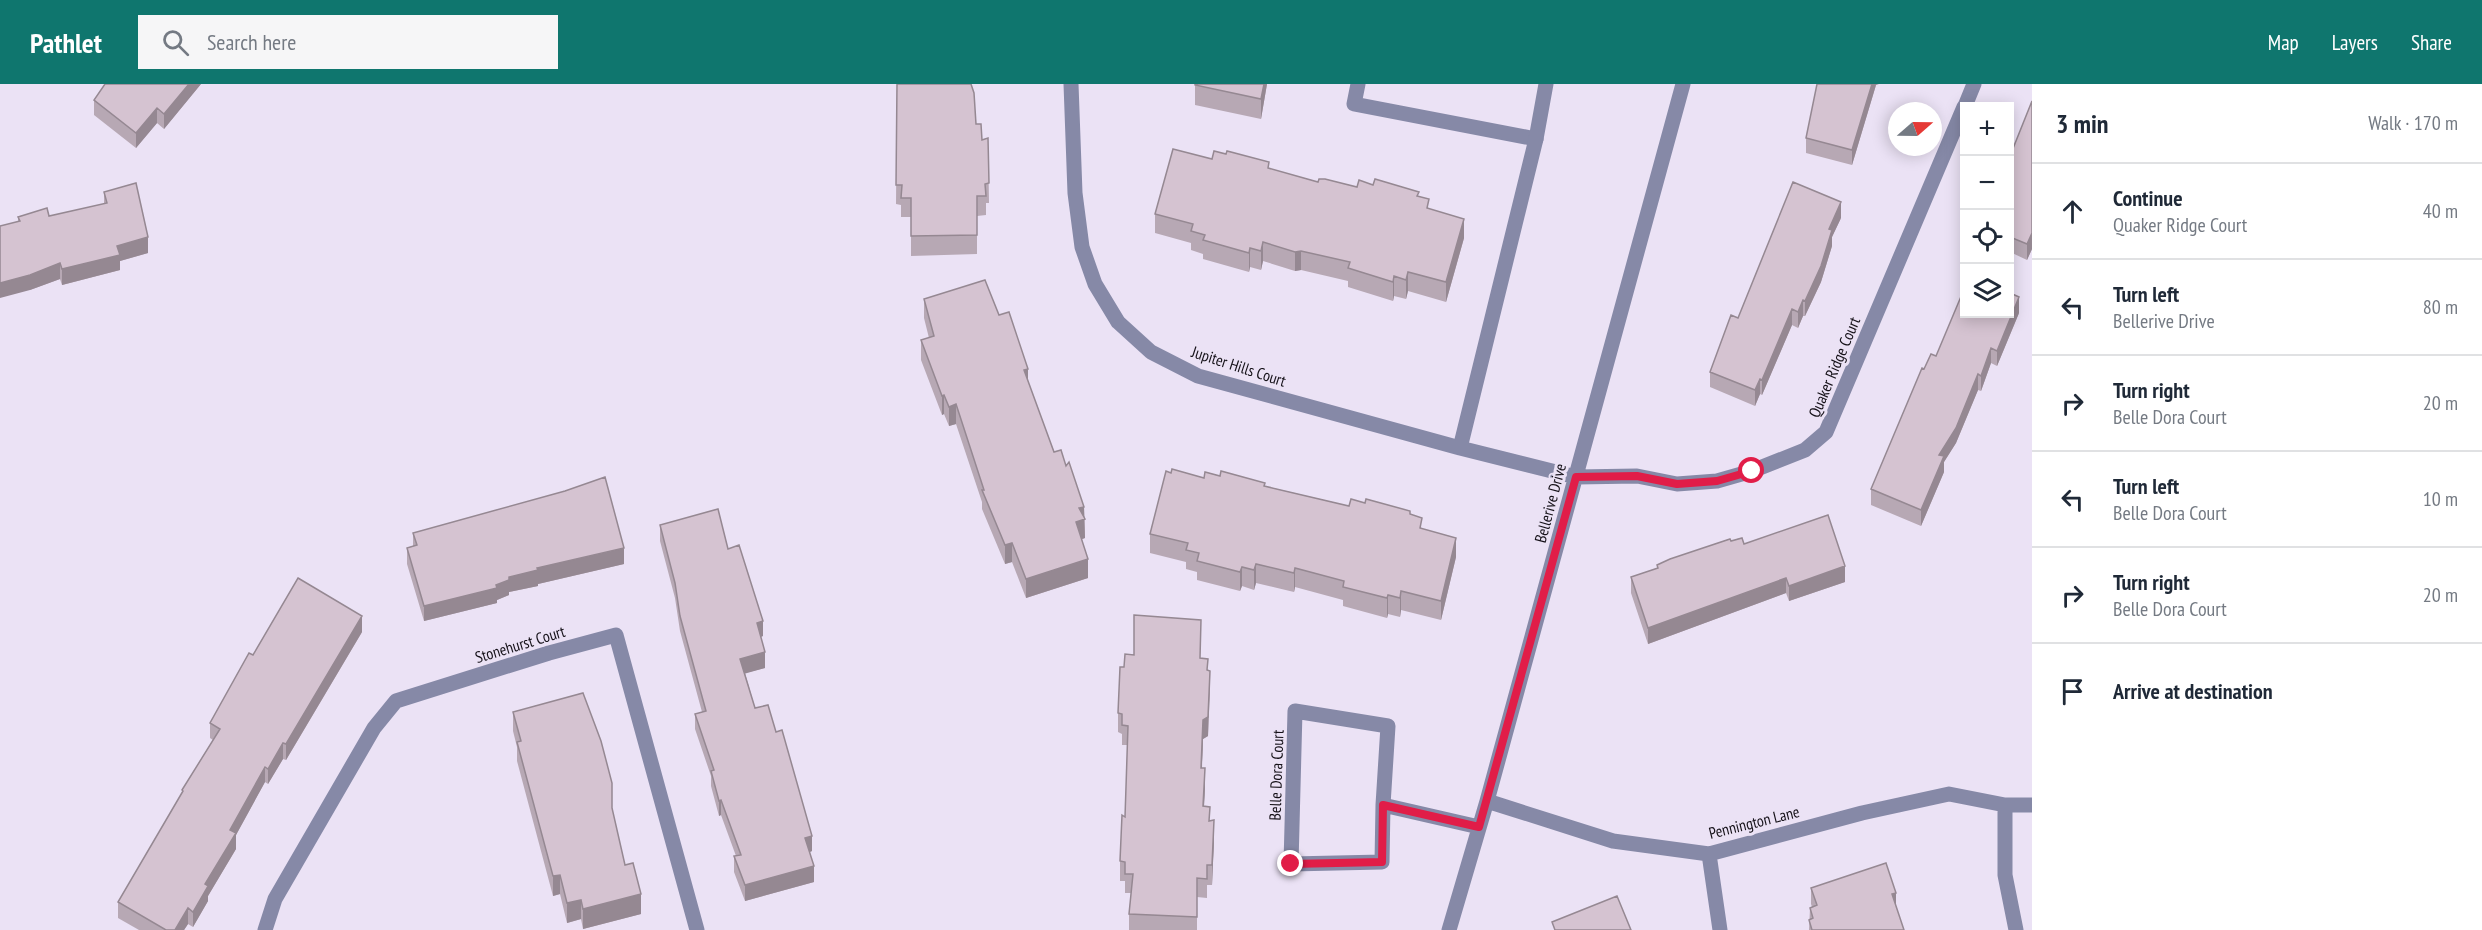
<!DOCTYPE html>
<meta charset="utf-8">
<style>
body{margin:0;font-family:"PT Sans Narrow",sans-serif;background:#f6f6f7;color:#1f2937}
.controls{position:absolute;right:18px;top:18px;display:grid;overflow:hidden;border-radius:0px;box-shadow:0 3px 15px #0003}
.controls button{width:54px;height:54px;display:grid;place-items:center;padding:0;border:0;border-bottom:2px solid #e0e1e3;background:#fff;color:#1f2937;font:30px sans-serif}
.compass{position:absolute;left:1888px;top:18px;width:54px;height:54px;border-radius:50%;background:#fff;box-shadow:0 3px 15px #0003;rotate:70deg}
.stop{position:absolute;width:18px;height:18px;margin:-14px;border:4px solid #e11d48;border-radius:50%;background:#fff}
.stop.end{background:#e11d48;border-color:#fff;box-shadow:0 2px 6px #0008}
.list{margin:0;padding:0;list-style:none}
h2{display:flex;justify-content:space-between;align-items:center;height:78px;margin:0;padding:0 24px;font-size:26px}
h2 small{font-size:20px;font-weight:400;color:#747a83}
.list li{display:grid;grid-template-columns:39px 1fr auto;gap:18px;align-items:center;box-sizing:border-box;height:96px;padding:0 24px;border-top:2px solid #e0e1e3}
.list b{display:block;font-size:22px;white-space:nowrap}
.list p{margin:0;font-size:20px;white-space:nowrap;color:#747a83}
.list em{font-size:20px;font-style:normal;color:#747a83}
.icon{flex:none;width:33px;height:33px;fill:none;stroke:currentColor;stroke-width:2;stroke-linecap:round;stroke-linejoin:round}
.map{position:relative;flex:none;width:2032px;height:846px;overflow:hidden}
header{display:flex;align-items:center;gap:36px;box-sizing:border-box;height:84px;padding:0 30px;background:#0f766e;color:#fff}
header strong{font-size:28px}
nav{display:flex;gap:33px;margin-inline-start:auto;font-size:21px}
.search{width:420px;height:54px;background:#f6f6f7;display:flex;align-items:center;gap:15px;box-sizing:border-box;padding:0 21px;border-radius:0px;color:#747a83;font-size:22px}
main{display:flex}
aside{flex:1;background:#fff}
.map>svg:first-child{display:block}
</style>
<header>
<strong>Pathlet</strong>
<div class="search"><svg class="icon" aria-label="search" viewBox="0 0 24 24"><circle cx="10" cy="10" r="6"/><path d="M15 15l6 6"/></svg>Search here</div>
<nav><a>Map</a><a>Layers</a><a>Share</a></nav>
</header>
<main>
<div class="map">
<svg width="2032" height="846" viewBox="0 0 2032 846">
<rect width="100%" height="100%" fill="#ebe2f5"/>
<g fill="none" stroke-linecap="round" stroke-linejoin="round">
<path stroke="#8689a7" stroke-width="15" d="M 1358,0 L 1354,20 L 1536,55"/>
<path stroke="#8689a7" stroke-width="15" d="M 1071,0 L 1075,109 L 1082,163 L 1095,200 L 1118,238 L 1151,268 L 1198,292 L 1460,364 L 1576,393 L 1637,392 L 1677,400 L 1717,397 L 1752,387 L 1805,366 L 1826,348 L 1964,23
M 1965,22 L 1974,0
M 1460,364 L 1536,55 L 1546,0
M 1487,717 L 1613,757 L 1709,770 L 1862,729 L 1949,710 L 2005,721 L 2032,721
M 1383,721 L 1382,778 L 1291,780 L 1295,627 L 1388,642 L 1383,721 L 1479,743
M 2005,721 L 2005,791 L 2016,846
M 1709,770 L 1720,846
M 265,846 L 275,815 L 374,644 L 396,617 L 549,569 L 616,551 L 697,846
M 1449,846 L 1487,717 L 1683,0"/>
</g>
<path fill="#b7a8b4" d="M 201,0 L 164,45 L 157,39 L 136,64 L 94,31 L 94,16 Z
M 897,0 L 976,40 L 982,56 L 988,54 L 989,119 L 986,119 L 986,131 L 977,132 L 977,170 L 911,172 L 911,133 L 901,133 L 901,121 L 896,120 Z
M 1195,0 L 1267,0 L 1261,35 L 1195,21 Z
M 1876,1 L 1852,81 L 1806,69 L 1806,54 Z
M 2032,17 L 2032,165 L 2027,176 L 2010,168 L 2010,72 Z
M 1212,75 L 1269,85 L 1318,98 L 1419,112 L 1429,125 L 1464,154 L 1446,218 L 1408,207 L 1406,215 L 1394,212 L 1393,217 L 1348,203 L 1348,197 L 1301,186 L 1295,187 L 1263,177 L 1261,186 L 1250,183 L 1249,188 L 1203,175 L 1203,170 L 1191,166 L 1191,159 L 1155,149 L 1155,130 Z
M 104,108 L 148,169 L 120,177 L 120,186 L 62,201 L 60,195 L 30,206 L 18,138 L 18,133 L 49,132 L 104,120 Z
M 1841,134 L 1832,153 L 1832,162 L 1821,198 L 1805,232 L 1803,232 L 1798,244 L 1792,241 L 1762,311 L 1760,310 L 1755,322 L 1710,303 L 1710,288 L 1738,234 Z
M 924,215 L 1028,297 L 1054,368 L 1066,382 L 1084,423 L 1085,454 L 1082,455 L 1088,494 L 1026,514 L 1012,478 L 1005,480 L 982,425 L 982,418 L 956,340 L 949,342 L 944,330 L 942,331 L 921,276 L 921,256 L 929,254 L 924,234 Z
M 2019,229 L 1997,282 L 1991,279 L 1981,307 L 1978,306 L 1956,359 L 1944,378 L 1944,388 L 1921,442 L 1871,421 L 1871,405 L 1936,272 Z
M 1204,394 L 1265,402 L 1349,422 L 1410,431 L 1422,445 L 1456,473 L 1441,536 L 1401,526 L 1400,533 L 1388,530 L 1387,534 L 1343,522 L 1343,516 L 1295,503 L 1294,508 L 1256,499 L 1254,506 L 1242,502 L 1240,507 L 1197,496 L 1197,488 L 1186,485 L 1186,478 L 1150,469 L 1150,450 Z
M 660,441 L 728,465 L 763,552 L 761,553 L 765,584 L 745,589 L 755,624 L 812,767 L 810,768 L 814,798 L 745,817 L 734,788 L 734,772 L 736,772 L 721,731 L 719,732 L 711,702 L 711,692 L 695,645 L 695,630 L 702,628 L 680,547 L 675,514 L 660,457 Z
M 413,449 L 624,480 L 538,500 L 538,502 L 509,508 L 509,511 L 497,516 L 497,519 L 424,537 L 407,480 L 407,464 L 413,462 Z
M 1731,457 L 1744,460 L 1845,498 L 1789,517 L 1786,509 L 1648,560 L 1631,509 L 1631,493 L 1657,484 L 1657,481 Z
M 362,548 L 286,676 L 283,675 L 268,700 L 265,698 L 236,751 L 236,765 L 208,812 L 208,817 L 193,843 L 188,840 L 184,846 L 139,846 L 118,834 L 118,818 L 182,710 L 182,706 L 213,656 L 210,654 L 210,639 L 253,571 Z
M 1201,555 L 1200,574 L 1208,586 L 1210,606 L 1208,652 L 1203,655 L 1202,684 L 1205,703 L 1204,722 L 1210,737 L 1214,756 L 1212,801 L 1207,801 L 1207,814 L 1197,813 L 1197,846 L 1129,846 L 1129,830 L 1131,809 L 1125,809 L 1125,797 L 1120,797 L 1120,777 L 1125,733 L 1128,661 L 1122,661 L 1122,650 L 1118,648 L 1118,629 L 1124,583 L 1134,571 Z
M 513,628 L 612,724 L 625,781 L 641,830 L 583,845 L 581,835 L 567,839 L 560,810 L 553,812 L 517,677 L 517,663 L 513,647 Z
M 1811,804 L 1896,823 L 1904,846 L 1809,846 L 1810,824 L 1812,823 L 1811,820 Z"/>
<path fill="#958892" d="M 189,0 L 201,0 L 164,45 L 164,30 Z
M 1264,0 L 1267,0 L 1261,35 L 1261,15 Z
M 1872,0 L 1879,0 L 1876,1 L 1852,81 L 1852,66 Z
M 157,24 L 157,39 L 136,64 L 136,49 Z
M 1841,118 L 1841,134 L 1832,153 L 1832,162 L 1821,198 L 1805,232 L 1805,217 L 1829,145 Z
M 1464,135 L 1464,154 L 1446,218 L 1446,198 Z
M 2032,149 L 2032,165 L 2027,176 L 2027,160 Z
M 148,153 L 148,169 L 120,177 L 120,186 L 62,201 L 62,185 L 117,162 Z
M 1263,158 L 1263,177 L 1261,186 L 1261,167 Z
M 1250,164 L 1250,183 L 1249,188 L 1249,169 Z
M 1301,167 L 1301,186 L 1295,187 L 1295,168 Z
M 60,179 L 60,195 L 30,206 L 0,214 L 0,199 Z
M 1408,188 L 1408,207 L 1406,215 L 1406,196 Z
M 1394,192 L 1394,212 L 1393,217 L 1393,198 Z
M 2019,213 L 2019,229 L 1997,282 L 1997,267 Z
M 1803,216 L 1803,232 L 1798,244 L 1798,228 Z
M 1792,225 L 1792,241 L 1762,311 L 1762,296 Z
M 1991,264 L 1991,279 L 1981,307 L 1981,292 Z
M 1028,285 L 1028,304 L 1024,286 Z
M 1978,290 L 1978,306 L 1956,359 L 1944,378 L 1944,388 L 1921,442 L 1921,426 L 1939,371 Z
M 1760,295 L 1760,310 L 1755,322 L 1755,306 Z
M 944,311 L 944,330 L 942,331 L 942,312 Z
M 956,320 L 956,340 L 949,342 L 949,323 Z
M 1084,423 L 1085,454 L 1076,457 L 1076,438 L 1079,424 Z
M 1456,454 L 1456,473 L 1441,536 L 1441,517 Z
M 1012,459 L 1012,478 L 1005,480 L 1005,461 Z
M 624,464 L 624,480 L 538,500 L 538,502 L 509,508 L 509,511 L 497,516 L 497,519 L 424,537 L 424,522 L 496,501 L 509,493 L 537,484 Z
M 1088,475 L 1088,494 L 1026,514 L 1026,495 Z
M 1256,480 L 1256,499 L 1254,506 L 1254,486 Z
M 1845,482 L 1845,498 L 1789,517 L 1789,502 Z
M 1242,483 L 1242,502 L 1240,507 L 1240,488 Z
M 1295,484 L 1295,503 L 1294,508 L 1294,489 Z
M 1786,494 L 1786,509 L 1648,560 L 1648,544 Z
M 1401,507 L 1401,526 L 1400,533 L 1400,514 Z
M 1388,511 L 1388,530 L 1387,534 L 1387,514 Z
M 362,532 L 362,548 L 286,676 L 286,660 Z
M 763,537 L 763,552 L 757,554 L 757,539 Z
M 765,568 L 765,584 L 740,591 L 740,575 Z
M 1210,587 L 1208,652 L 1203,655 L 1201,703 L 1201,684 L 1203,636 Z
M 283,659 L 283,675 L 268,700 L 268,685 Z
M 265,683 L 265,698 L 236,751 L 236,765 L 208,812 L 208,817 L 193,843 L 193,828 L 205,800 L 230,746 Z
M 1205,684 L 1205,703 L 1203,741 L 1203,722 Z
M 721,716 L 721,731 L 719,732 L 719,717 Z
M 1214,736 L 1214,756 L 1212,801 L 1212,781 Z
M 812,752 L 812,767 L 805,770 L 805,754 Z
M 814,782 L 814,798 L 745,817 L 745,801 Z
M 560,791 L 560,810 L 553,812 L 553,792 Z
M 1896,809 L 1896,824 L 1892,810 Z
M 641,810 L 641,830 L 583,845 L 583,825 Z
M 581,816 L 581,835 L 567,839 L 567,819 Z
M 188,824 L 188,840 L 184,846 L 175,846 Z"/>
<path fill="#d5c3d1" stroke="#958892" stroke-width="1.5" d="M 105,0 L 189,0 L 164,30 L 157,24 L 136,49 L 94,16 Z
M 897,0 L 971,0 L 974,9 L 976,40 L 981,40 L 982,56 L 988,54 L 989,99 L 985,100 L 986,112 L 977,112 L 977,151 L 911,152 L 911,114 L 901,114 L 902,101 L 896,101 Z
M 1195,0 L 1264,0 L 1261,15 L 1195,1 Z
M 1817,0 L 1872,0 L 1852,66 L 1806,54 Z
M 2032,17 L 2032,149 L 2027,160 L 2010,153 L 2010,72 Z
M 1173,65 L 1212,75 L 1214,67 L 1226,70 L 1227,67 L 1269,78 L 1268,84 L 1318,98 L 1319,95 L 1325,95 L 1357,103 L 1359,96 L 1373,101 L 1375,95 L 1419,108 L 1417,112 L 1429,115 L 1427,124 L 1464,135 L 1446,198 L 1408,188 L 1406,196 L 1394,192 L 1393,198 L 1348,184 L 1350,178 L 1301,167 L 1295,168 L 1263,158 L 1261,167 L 1250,164 L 1249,169 L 1203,156 L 1205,151 L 1191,147 L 1193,140 L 1155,130 Z
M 1793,98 L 1841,118 L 1829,145 L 1832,146 L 1821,182 L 1805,217 L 1803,216 L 1798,228 L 1792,225 L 1762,296 L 1760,295 L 1755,306 L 1710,288 L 1731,231 L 1738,234 Z
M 136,99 L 148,153 L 117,162 L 120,171 L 62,185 L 60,179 L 30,191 L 0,199 L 0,142 L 20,137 L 18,133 L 47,124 L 49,132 L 107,119 L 104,108 Z
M 985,196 L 999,231 L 1009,228 L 1028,285 L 1024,286 L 1054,368 L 1061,366 L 1066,382 L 1069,378 L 1084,423 L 1079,424 L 1085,435 L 1076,438 L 1088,475 L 1026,495 L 1012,459 L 1005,461 L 1000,449 L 982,406 L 984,406 L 956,320 L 949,323 L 944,311 L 942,312 L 921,256 L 934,252 L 924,215 Z
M 1965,203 L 1965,230 L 2010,230 L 2010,209 L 2019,213 L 1997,267 L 1991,264 L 1981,292 L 1978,290 L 1956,344 L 1939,371 L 1944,372 L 1921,426 L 1871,405 L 1922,284 L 1924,285 L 1931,270 L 1936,272 Z
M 1172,385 L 1204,394 L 1205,388 L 1220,392 L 1221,387 L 1265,399 L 1264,402 L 1349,422 L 1351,415 L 1365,419 L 1366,415 L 1410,427 L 1410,430 L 1422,434 L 1420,444 L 1456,454 L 1441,517 L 1401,507 L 1400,514 L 1388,511 L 1387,514 L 1343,503 L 1344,497 L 1295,484 L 1294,489 L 1256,480 L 1254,486 L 1242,483 L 1240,488 L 1197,477 L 1199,469 L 1186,466 L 1188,459 L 1150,450 L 1166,387 L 1171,389 Z
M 605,393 L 624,464 L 537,484 L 538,486 L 509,493 L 509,496 L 496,501 L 497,504 L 424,522 L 407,464 L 417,461 L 413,449 L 565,407 Z
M 718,425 L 728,465 L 739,461 L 763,537 L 757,539 L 765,568 L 740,575 L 755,624 L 768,621 L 776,648 L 782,646 L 812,752 L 805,754 L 814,782 L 745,801 L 734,772 L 741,771 L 721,716 L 719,717 L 711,687 L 714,686 L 695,630 L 706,627 L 680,532 L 675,499 L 660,441 Z
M 1828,431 L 1845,482 L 1789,502 L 1786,494 L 1648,544 L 1631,493 L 1658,484 L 1657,481 L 1670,475 L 1730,455 L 1731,457 L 1742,454 L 1744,460 Z
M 298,494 L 362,532 L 286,660 L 283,659 L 268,685 L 265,683 L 230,746 L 236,749 L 205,800 L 208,802 L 193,828 L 188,824 L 175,846 L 166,846 L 118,818 L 183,707 L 182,706 L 220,645 L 210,639 L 249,569 L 253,571 Z
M 1134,531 L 1201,536 L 1200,574 L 1208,575 L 1207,586 L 1210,587 L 1208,633 L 1203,636 L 1201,684 L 1205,684 L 1203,722 L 1210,723 L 1209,737 L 1214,736 L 1212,781 L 1207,781 L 1207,795 L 1197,794 L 1197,833 L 1129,830 L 1133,790 L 1125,790 L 1125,778 L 1120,777 L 1122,731 L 1125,733 L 1128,642 L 1122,641 L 1122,630 L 1118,629 L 1120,583 L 1124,583 L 1125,570 L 1134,571 Z
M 583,609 L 601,657 L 612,699 L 612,724 L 625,781 L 633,779 L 641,810 L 583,825 L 581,816 L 567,819 L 560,791 L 553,792 L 517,658 L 521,657 L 513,628 Z
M 1886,779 L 1896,809 L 1892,810 L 1904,846 L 1812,846 L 1809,836 L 1813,834 L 1810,824 L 1817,821 L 1811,804 Z
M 1617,812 L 1631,846 L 1555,846 L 1552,838 Z"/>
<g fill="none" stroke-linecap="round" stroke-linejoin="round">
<path stroke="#e11d48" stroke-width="8" d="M 1291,780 L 1382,778 L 1383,721 L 1479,743 L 1576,393 L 1637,392 L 1677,400 L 1717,397 L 1752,387"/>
</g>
<g text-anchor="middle" stroke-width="6" stroke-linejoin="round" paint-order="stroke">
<g font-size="16" fill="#151118" stroke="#ebe2f5">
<text transform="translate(1239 282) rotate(18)" y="6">Jupiter Hills Court</text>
<text transform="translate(1834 283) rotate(-67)" y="6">Quaker Ridge Court</text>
<text transform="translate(1550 419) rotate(-75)" y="6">Bellerive Drive</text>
<text transform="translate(520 560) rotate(-17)" y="6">Stonehurst Court</text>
<text transform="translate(1276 691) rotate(-88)" y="6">Belle Dora Court</text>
<text transform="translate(1754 738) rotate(-14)" y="6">Pennington Lane</text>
</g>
</g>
</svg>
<div class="controls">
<button>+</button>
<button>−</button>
<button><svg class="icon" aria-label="locate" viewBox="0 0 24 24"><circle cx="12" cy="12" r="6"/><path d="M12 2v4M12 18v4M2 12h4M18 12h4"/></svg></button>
<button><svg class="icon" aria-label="layers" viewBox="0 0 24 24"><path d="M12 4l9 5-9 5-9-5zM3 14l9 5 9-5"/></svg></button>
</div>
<svg class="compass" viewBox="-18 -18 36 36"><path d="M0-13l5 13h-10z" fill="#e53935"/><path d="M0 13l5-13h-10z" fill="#747a83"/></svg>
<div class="stop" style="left:1752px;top:387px"></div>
<div class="stop end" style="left:1291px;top:780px"></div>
</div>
<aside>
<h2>3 min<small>Walk · 170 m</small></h2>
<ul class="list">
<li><svg class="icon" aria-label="ahead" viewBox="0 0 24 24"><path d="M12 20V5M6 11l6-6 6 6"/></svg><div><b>Continue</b><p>Quaker Ridge Court</p></div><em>40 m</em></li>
<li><svg class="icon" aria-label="left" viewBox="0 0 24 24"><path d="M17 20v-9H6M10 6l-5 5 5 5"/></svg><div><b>Turn left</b><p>Bellerive Drive</p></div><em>80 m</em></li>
<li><svg class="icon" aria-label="right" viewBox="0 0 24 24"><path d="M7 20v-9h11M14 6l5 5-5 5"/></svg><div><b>Turn right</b><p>Belle Dora Court</p></div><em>20 m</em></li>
<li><svg class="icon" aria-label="left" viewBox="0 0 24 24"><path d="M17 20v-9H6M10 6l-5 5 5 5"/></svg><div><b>Turn left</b><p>Belle Dora Court</p></div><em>10 m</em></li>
<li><svg class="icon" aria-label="right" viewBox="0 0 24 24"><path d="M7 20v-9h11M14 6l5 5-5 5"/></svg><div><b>Turn right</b><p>Belle Dora Court</p></div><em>20 m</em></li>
<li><svg class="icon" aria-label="arrive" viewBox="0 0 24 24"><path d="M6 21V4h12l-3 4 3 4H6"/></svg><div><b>Arrive at destination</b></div></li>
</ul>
</aside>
</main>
